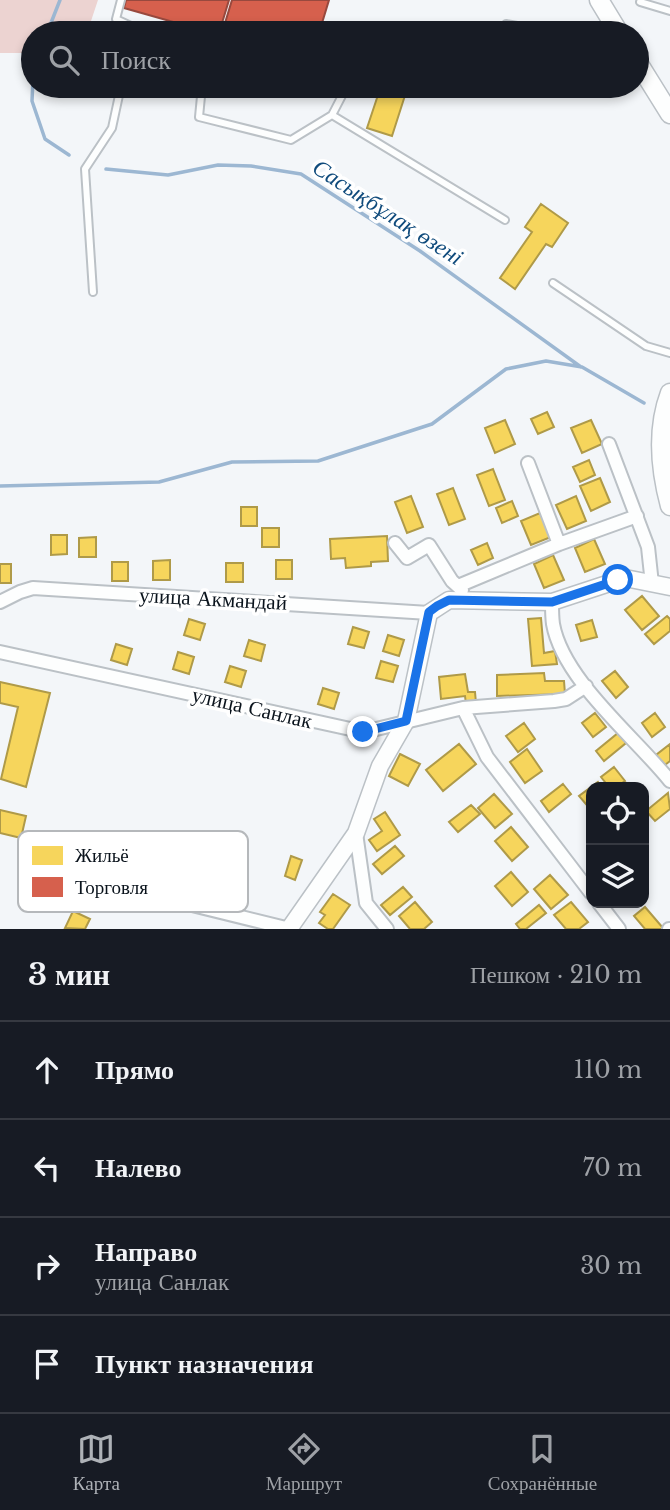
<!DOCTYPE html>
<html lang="ru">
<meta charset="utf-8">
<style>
body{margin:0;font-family:"Libre Baskerville",serif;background:#20242c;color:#f1f3f6}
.controls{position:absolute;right:21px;bottom:21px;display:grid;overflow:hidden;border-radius:14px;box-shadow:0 4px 10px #0003}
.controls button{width:63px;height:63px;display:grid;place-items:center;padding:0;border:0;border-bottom:2px solid #363941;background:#171b24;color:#f1f3f6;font:35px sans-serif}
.stop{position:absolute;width:21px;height:21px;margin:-16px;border:5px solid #1a73e8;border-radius:50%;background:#fff}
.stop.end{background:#1a73e8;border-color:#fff;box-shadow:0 2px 7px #0008}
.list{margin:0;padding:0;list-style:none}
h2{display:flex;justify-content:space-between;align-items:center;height:91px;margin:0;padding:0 28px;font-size:30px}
h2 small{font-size:23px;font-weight:400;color:#9ea1a6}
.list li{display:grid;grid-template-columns:46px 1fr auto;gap:21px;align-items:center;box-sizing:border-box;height:98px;padding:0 28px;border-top:2px solid #363941}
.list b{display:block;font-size:26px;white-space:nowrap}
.list p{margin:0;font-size:23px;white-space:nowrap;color:#9ea1a6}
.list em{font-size:23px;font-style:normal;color:#9ea1a6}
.icon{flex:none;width:38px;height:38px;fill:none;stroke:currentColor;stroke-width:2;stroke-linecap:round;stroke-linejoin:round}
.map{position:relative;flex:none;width:670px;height:929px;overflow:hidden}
.search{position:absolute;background:#171b24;box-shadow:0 4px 10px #0003;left:21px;right:21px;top:21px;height:77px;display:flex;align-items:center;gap:18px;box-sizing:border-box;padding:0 24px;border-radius:38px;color:#9ea1a6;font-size:26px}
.sheet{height:483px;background:#171b24}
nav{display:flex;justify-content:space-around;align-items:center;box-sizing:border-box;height:98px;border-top:2px solid #363941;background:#171b24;font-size:19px;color:#9ea1a6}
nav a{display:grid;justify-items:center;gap:4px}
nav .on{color:#aeb2b7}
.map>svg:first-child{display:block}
</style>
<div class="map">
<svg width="670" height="929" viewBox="0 0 670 929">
<rect width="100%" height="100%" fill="#f3f6f9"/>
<path fill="#ecd3d1" d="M 0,0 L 98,0 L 87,33 L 33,33 L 33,53 L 0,53 Z"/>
<path fill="#f6d55c" stroke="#af9a48" stroke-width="2" d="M 381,86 L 408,86 L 392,136 L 367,128 Z
M 541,204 L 568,223 L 552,247 L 546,244 L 515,289 L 500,278 L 532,232 L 525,227 Z
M 547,412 L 554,427 L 538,434 L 531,419 Z
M 505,420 L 515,444 L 495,453 L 485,428 Z
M 591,420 L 602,444 L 582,453 L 571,428 Z
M 589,460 L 595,475 L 580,482 L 573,467 Z
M 493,469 L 505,500 L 489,506 L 477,475 Z
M 600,478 L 610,502 L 591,511 L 580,486 Z
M 453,488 L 465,519 L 449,525 L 437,494 Z
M 411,496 L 423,527 L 407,533 L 395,502 Z
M 576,496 L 586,521 L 567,529 L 556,505 Z
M 512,501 L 518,516 L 502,523 L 496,508 Z
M 241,507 L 257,507 L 257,526 L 241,526 Z
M 540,513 L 551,537 L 531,545 L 521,521 Z
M 262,528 L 279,528 L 279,547 L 262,547 Z
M 51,535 L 67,535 L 67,554 L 51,555 Z
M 387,536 L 388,561 L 371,562 L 371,566 L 346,568 L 345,558 L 331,559 L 330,539 Z
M 96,537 L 96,557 L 79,557 L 79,538 Z
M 594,539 L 605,564 L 585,572 L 575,548 Z
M 487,543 L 493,558 L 478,565 L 471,550 Z
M 553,555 L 564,580 L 544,588 L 534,564 Z
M 170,560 L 170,580 L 153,580 L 153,561 Z
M 276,560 L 292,560 L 292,579 L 276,579 Z
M 112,562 L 128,562 L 128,581 L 112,581 Z
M 226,563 L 243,563 L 243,582 L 226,582 Z
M 0,564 L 11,564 L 11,583 L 0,583 Z
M 642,596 L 659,616 L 642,630 L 625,610 Z
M 667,616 L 670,619 L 670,631 L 654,644 L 645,634 Z
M 541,618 L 544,653 L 555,651 L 557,664 L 532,666 L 528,619 Z
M 189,619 L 205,624 L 200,640 L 184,635 Z
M 592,620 L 597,637 L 581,641 L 576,625 Z
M 353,627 L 369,632 L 364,648 L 348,644 Z
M 388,635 L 404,640 L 399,656 L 383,651 Z
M 249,640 L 265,645 L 261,661 L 244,656 Z
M 116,644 L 132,649 L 127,665 L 111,660 Z
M 178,652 L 194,657 L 189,674 L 173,669 Z
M 381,661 L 398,666 L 393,682 L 376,678 Z
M 230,666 L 246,671 L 241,687 L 225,682 Z
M 615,671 L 628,687 L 616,698 L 602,681 Z
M 544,673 L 545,681 L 564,681 L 565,694 L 497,696 L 497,675 Z
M 465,674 L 468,692 L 475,692 L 476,703 L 466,704 L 465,696 L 441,699 L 439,677 Z
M 0,682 L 50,693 L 26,787 L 1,779 L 18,707 L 0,703 Z
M 323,688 L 339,693 L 334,709 L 318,704 Z
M 595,713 L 606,727 L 593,737 L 582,723 Z
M 655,713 L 665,727 L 652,737 L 642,723 Z
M 524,723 L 535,739 L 518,752 L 506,736 Z
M 618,733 L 626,743 L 604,761 L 596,751 Z
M 459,744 L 476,764 L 443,791 L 426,770 Z
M 670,744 L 670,761 L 665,765 L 656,755 Z
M 527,749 L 542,771 L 525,783 L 510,762 Z
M 400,754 L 420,764 L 408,786 L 389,776 Z
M 614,767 L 625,781 L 616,787 L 609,787 L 601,777 Z
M 598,782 L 602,787 L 591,787 L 591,810 L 579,796 Z
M 563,784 L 571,794 L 549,812 L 541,801 Z
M 668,793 L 670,809 L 655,821 L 646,811 Z
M 494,794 L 512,814 L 495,828 L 478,808 Z
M 471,805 L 480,814 L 458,832 L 449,822 Z
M 0,810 L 26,816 L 21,838 L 0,833 Z
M 385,812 L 400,835 L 377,851 L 369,840 L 382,831 L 374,819 Z
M 511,827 L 528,847 L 512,861 L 495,841 Z
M 395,846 L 404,856 L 382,874 L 373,864 Z
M 291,856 L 302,860 L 295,880 L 285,876 Z
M 511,872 L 528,892 L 512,906 L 495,886 Z
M 550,875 L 568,895 L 551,909 L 534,889 Z
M 403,887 L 412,897 L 390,915 L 381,905 Z
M 333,894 L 350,905 L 333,929 L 328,929 L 319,923 L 325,915 L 320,912 Z
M 415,902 L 432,922 L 424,929 L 410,929 L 399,916 Z
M 571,902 L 588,922 L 579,929 L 566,929 L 554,915 Z
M 539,905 L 546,913 L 526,929 L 520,929 L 516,924 Z
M 645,907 L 663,928 L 661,929 L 645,929 L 634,916 Z
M 73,911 L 90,919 L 85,929 L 65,928 Z"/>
<path fill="#d6604d" stroke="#98493e" stroke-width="2" d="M 126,0 L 229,0 L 219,33 L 212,33 L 124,8 Z
M 232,0 L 329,0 L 319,33 L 222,33 Z"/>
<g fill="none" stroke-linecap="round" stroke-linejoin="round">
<path stroke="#9cb7d2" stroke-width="3.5" d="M 47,33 L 60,0
M 33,79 L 32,101 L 45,139 L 69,155
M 106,169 L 168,175 L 218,165 L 251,166 L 301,174 L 420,251 L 581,367
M 0,486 L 159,482 L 232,462 L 318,461 L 432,424 L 506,369 L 546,361 L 582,367 L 644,403"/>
<defs>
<path id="service" d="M 121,0 L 116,19 L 133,27 L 132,33
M 640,2 L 670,11
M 133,27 L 154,33
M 498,33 L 506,24 L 557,33
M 202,86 L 199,117 L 291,140 L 332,115 L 505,220
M 332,115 L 347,86
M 553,283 L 646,346 L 670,353
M 93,292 L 85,169 L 112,128 L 121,86"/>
<path id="minor" d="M 609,444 L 648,547 L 652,584
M 528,463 L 559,544
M 395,543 L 407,558 L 429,545 L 452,581 L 462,590
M 458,586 L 559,544 L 637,516
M 0,602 L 20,592 L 33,588 L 429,613
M 552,602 C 552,609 552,617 553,624 C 563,680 635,737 670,781
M 0,652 L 364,732 L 463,708 L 554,701 L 566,699 L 586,686
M 463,708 L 487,757 L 591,893
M 356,833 L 366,903 L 387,929
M 46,869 L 290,929
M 599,903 L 619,929
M 669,929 L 670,929"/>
<path id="tertiary" d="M 289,929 L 356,833 L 380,766 L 406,721 L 429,613 L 449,600 L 552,602 L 625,578 L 670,587"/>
<path id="secondary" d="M 599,0 L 619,33
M 637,61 L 670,114
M 670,393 C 656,430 660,469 670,506"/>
</defs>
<use href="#service" stroke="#bbc1c6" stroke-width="10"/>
<use href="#minor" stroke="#bbc1c6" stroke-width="16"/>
<use href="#tertiary" stroke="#bbc1c6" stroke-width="19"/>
<use href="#secondary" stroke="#bbc1c6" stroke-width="21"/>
<use href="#service" stroke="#fdfefe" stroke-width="6"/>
<use href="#minor" stroke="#fdfefe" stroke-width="12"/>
<use href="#tertiary" stroke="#fdfefe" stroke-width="16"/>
<use href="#secondary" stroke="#fdfefe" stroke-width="18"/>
</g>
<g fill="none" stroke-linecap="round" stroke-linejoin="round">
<path stroke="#1a73e8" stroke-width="9" d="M 363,732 L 406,721 L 429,612 L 437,606 L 449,600 L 552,602 L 618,580"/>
</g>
<g text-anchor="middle" stroke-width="7" stroke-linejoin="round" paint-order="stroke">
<g font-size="21" fill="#09121b" stroke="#fff">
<text transform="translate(213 599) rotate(3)" y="7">улица Акмандай</text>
<text transform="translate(252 708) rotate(13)" y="7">улица Санлак</text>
</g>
<g font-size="23" font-style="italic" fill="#104b7c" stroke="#fff">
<text transform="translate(388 212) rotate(33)" y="8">Сасықбұлақ өзені</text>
</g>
</g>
<rect x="18" y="831" width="230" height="81" rx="10" fill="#fff" stroke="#b5b8bb" stroke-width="2"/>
<rect x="32" y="846" width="31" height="19" fill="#f6d55c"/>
<rect x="32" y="877" width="31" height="20" fill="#d6604d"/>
<g font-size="19" fill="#09121b">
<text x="75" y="862">Жильё</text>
<text x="75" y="894">Торговля</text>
</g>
</svg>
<div class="controls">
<button><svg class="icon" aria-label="locate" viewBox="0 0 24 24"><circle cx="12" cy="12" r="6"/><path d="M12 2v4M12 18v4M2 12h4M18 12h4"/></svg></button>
<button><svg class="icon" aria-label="layers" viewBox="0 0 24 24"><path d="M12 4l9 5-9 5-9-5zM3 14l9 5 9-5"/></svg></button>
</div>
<div class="stop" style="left:618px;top:580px"></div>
<div class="stop end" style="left:363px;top:732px"></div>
<div class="search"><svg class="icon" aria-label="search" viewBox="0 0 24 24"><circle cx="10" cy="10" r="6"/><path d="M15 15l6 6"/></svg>Поиск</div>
</div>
<section class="sheet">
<h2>3 мин<small>Пешком · 210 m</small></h2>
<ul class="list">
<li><svg class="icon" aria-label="ahead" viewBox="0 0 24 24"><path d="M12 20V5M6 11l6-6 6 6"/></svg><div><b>Прямо</b></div><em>110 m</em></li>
<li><svg class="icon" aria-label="left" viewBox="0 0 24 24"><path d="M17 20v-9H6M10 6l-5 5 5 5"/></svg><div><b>Налево</b></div><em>70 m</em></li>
<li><svg class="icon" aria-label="right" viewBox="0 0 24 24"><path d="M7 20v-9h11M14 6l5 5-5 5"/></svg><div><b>Направо</b><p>улица Санлак</p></div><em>30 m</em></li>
<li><svg class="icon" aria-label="arrive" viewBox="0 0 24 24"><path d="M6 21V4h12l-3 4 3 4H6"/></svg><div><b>Пункт назначения</b></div></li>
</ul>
</section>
<nav>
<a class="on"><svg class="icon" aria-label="map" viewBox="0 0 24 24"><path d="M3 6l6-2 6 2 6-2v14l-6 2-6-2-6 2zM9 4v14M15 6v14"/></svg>Карта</a>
<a><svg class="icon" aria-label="directions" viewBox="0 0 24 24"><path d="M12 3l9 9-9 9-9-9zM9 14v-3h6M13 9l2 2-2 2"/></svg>Маршрут</a>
<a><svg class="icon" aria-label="saved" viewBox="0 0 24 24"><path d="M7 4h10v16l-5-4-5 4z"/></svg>Сохранённые</a>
</nav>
